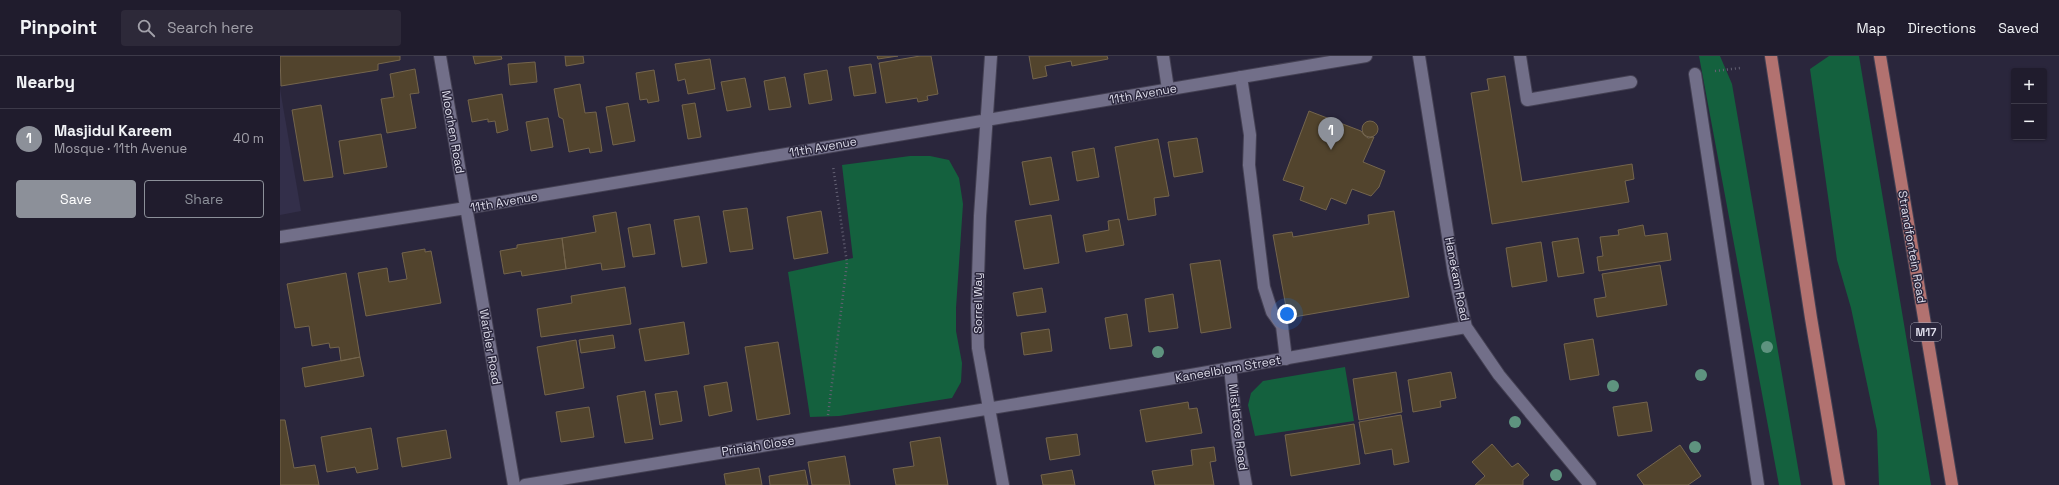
<!DOCTYPE html>
<meta charset="utf-8">
<style>
body{margin:0;font-family:"Space Grotesk",sans-serif;background:#2d2939;color:#f1f3f6}
.controls{position:absolute;right:12px;top:12px;display:grid;overflow:hidden;border-radius:4px;box-shadow:0 1px 3px #0004}
.controls button{width:36px;height:36px;display:grid;place-items:center;padding:0;border:0;border-bottom:1px solid #3d3a49;background:#201c2d;color:#f1f3f6;font:20px sans-serif}
.you{position:absolute;left:1007px;top:258px;width:14px;height:14px;margin:-10px;border:3px solid #fff;border-radius:50%;background:#1a73e8;box-shadow:0 0 0 6px #1a73e833}
.badge{display:grid;place-items:center;width:26px;height:26px;border-radius:50%;background:#8c9099;color:#fff;font-size:13px;font-weight:700}
.pin{position:absolute;translate:-50% -33px;filter:drop-shadow(0 1px 2px #0008)}
.pin::after{content:'';position:absolute;top:21px;width:14px;height:12px;background:inherit;clip-path:polygon(0 0,100% 0,50% 100%)}
.list{margin:0;padding:0;list-style:none}
h2{display:flex;justify-content:space-between;align-items:center;height:52px;margin:0;padding:0 16px;font-size:17px}
h2 small{font-size:13px;font-weight:400;color:#a2a1aa}
.list li{display:grid;grid-template-columns:26px 1fr auto;gap:12px;align-items:center;box-sizing:border-box;height:60px;padding:0 16px;border-top:1px solid #3d3a49}
.list b{display:block;font-size:15px;white-space:nowrap}
.list p{margin:0;font-size:13px;white-space:nowrap;color:#a2a1aa}
.list em{font-size:13px;font-style:normal;color:#a2a1aa}
.actions{display:flex;gap:8px;padding:12px 16px}
.actions a{flex:1;padding:9px 0;border:1px solid #8c9099;border-radius:4px;text-align:center;font-size:14px;color:#8c9099}
.actions .main{background:#8c9099;color:#fff}
.icon{flex:none;width:22px;height:22px;fill:none;stroke:currentColor;stroke-width:2;stroke-linecap:round;stroke-linejoin:round}
.map{position:relative;flex:none;width:1779px;height:429px;overflow:hidden}
header{display:flex;align-items:center;gap:24px;box-sizing:border-box;height:56px;padding:0 20px;background:#201c2d;border-bottom:1px solid #3d3a49}
header strong{font-size:19px}
nav{display:flex;gap:22px;margin-inline-start:auto;font-size:14px}
.search{width:280px;height:36px;background:#2d2939;display:flex;align-items:center;gap:10px;box-sizing:border-box;padding:0 14px;border-radius:4px;color:#a2a1aa;font-size:15px}
main{display:flex}
aside{flex:1;background:#201c2d}
.map>svg:first-child{display:block}
</style>
<header>
<strong>Pinpoint</strong>
<div class="search"><svg class="icon" aria-label="search" viewBox="0 0 24 24"><circle cx="10" cy="10" r="6"/><path d="M15 15l6 6"/></svg>Search here</div>
<nav><a>Map</a><a>Directions</a><a>Saved</a></nav>
</header>
<main>
<aside>
<h2>Nearby<small></small></h2>
<ul class="list">
<li><span class="badge">1</span><div><b>Masjidul Kareem</b><p>Mosque · 11th Avenue</p></div><em>40 m</em></li>
</ul>
<div class="actions"><a class="main">Save</a><a>Share</a></div>
</aside>
<div class="map">
<svg width="1779" height="429" viewBox="0 0 1779 429">
<rect width="100%" height="100%" fill="#2a263c"/>
<path fill="#332f4a" d="M 0,33 L 21,155 L 0,159 Z"/>
<path fill="#14613e" d="M 1419,0 L 1440,0 L 1452,28 L 1521,429 L 1499,429 Z
M 1549,0 L 1579,0 L 1651,429 L 1599,429 L 1597,375 L 1571,252 L 1557,204 L 1530,13 Z
M 630,100 L 650,100 L 669,104 L 679,122 L 683,148 L 676,252 L 676,275 L 682,307 L 681,326 L 672,342 L 559,360 L 530,361 L 508,216 L 573,202 L 562,109 Z
M 1065,311 L 1074,365 L 975,380 L 968,349 L 971,337 L 983,325 Z"/>
<path fill="#52442d" stroke="#74654d" d="M 0,0 L 120,0 L 120,4 L 98,8 L 98,14 L 1,30 Z
M 193,0 L 221,0 L 222,3 L 195,8 Z
M 285,0 L 303,0 L 304,7 L 286,10 Z
M 597,0 L 618,0 L 598,3 Z
M 640,0 L 651,0 L 658,38 L 647,40 L 648,44 L 638,46 L 637,42 L 606,47 L 599,7 Z
M 749,0 L 827,0 L 828,3 L 792,10 L 791,5 L 765,10 L 767,20 L 753,23 Z
M 430,3 L 435,33 L 408,38 L 405,23 L 398,25 L 395,8 Z
M 255,6 L 257,26 L 230,29 L 228,8 Z
M 591,8 L 596,37 L 574,40 L 569,11 Z
M 135,13 L 139,37 L 130,38 L 136,72 L 107,77 L 101,43 L 114,41 L 110,18 Z
M 374,14 L 379,45 L 368,47 L 367,43 L 360,44 L 356,17 Z
M 547,14 L 552,44 L 529,48 L 524,18 Z
M 1225,20 L 1242,126 L 1352,108 L 1354,123 L 1345,125 L 1349,146 L 1212,168 L 1191,37 L 1209,34 L 1207,23 Z
M 505,21 L 511,51 L 489,54 L 484,25 Z
M 465,22 L 471,51 L 447,55 L 441,26 Z
M 300,28 L 305,57 L 316,56 L 322,95 L 310,97 L 309,92 L 289,96 L 283,63 L 279,61 L 274,33 Z
M 222,38 L 228,74 L 217,77 L 215,65 L 208,66 L 208,63 L 192,66 L 188,44 Z
M 348,47 L 355,85 L 333,89 L 326,51 Z
M 415,47 L 421,81 L 408,83 L 402,49 Z
M 41,49 L 53,121 L 24,125 L 12,54 Z
M 1029,55 L 1081,75 L 1084,79 L 1088,82 L 1094,81 L 1083,106 L 1105,115 L 1099,131 L 1091,140 L 1072,133 L 1066,148 L 1051,142 L 1046,154 L 1020,144 L 1024,131 L 1003,124 Z
M 268,62 L 273,91 L 251,95 L 246,66 Z
M1082 73a8 8 0 1 1 16 0a8 8 0 1 1-16 0Z
M 101,78 L 107,111 L 64,118 L 59,85 Z
M 917,82 L 923,116 L 894,121 L 888,86 Z
M 878,83 L 889,140 L 874,142 L 876,159 L 848,164 L 835,91 Z
M 814,92 L 819,121 L 797,125 L 792,96 Z
M 771,101 L 779,144 L 750,149 L 742,106 Z
M 467,152 L 473,193 L 450,196 L 443,155 Z
M 541,155 L 548,197 L 514,203 L 507,161 Z
M 1114,155 L 1129,241 L 1008,262 L 993,179 L 1012,176 L 1013,181 L 1089,168 L 1088,159 Z
M 336,156 L 345,211 L 322,214 L 321,207 L 286,213 L 282,182 L 316,176 L 313,160 Z
M 771,159 L 779,207 L 744,213 L 735,165 Z
M 419,160 L 427,207 L 402,211 L 394,164 Z
M 839,163 L 844,189 L 806,196 L 803,179 L 829,174 L 828,165 Z
M 370,168 L 375,198 L 353,201 L 348,172 Z
M 1363,169 L 1365,180 L 1387,177 L 1391,204 L 1319,215 L 1317,201 L 1323,200 L 1320,181 L 1339,179 L 1338,174 Z
M 282,182 L 286,213 L 242,220 L 241,215 L 224,218 L 220,195 L 237,192 L 237,189 Z
M 1298,182 L 1304,217 L 1278,221 L 1272,186 Z
M 1261,186 L 1267,225 L 1232,231 L 1226,192 Z
M 145,193 L 145,196 L 151,195 L 161,247 L 86,260 L 78,217 L 107,212 L 109,226 L 127,223 L 122,197 Z
M 940,204 L 951,272 L 921,277 L 910,208 Z
M 1380,209 L 1387,249 L 1317,261 L 1314,243 L 1326,241 L 1322,218 Z
M 66,217 L 80,301 L 61,305 L 59,291 L 50,292 L 49,287 L 32,290 L 29,270 L 15,272 L 7,228 Z
M 345,231 L 351,268 L 261,281 L 257,253 L 292,247 L 291,240 Z
M 762,232 L 766,256 L 737,260 L 733,237 Z
M 893,238 L 898,272 L 869,276 L 865,243 Z
M 847,258 L 852,290 L 830,293 L 825,262 Z
M 404,266 L 409,298 L 365,305 L 359,273 Z
M 769,273 L 772,295 L 744,299 L 741,277 Z
M 333,279 L 335,292 L 301,297 L 299,284 Z
M 1313,283 L 1319,319 L 1290,324 L 1284,288 Z
M 296,284 L 304,332 L 265,339 L 257,291 Z
M 498,286 L 510,358 L 477,364 L 465,291 Z
M 80,301 L 84,320 L 25,331 L 22,312 Z
M 1116,316 L 1122,356 L 1079,364 L 1073,323 Z
M 1171,316 L 1176,342 L 1160,345 L 1161,351 L 1133,356 L 1128,324 Z
M 447,326 L 452,355 L 429,360 L 424,330 Z
M 365,335 L 373,383 L 345,387 L 337,340 Z
M 397,335 L 402,365 L 380,369 L 375,338 Z
M 908,346 L 909,353 L 917,352 L 922,377 L 866,386 L 860,354 Z
M 1367,346 L 1372,375 L 1338,380 L 1333,351 Z
M 309,351 L 314,381 L 281,386 L 276,356 Z
M 1121,359 L 1129,406 L 1114,409 L 1112,393 L 1085,398 L 1079,366 Z
M 0,364 L 5,364 L 14,412 L 35,409 L 39,429 L 0,429 Z
M 1074,368 L 1080,408 L 1011,420 L 1005,379 Z
M 91,372 L 98,413 L 77,417 L 75,411 L 47,416 L 41,381 Z
M 166,374 L 171,402 L 122,411 L 117,382 Z
M 797,378 L 800,399 L 770,404 L 766,382 Z
M 660,381 L 668,429 L 616,429 L 613,413 L 634,410 L 630,386 Z
M 1212,388 L 1232,411 L 1238,407 L 1249,419 L 1243,424 L 1243,429 L 1195,429 L 1205,420 L 1192,406 Z
M 1400,389 L 1421,420 L 1408,429 L 1364,429 L 1357,419 Z
M 934,391 L 936,405 L 930,406 L 934,429 L 875,429 L 872,415 L 913,409 L 911,394 Z
M 565,400 L 570,429 L 532,429 L 528,406 Z
M 479,412 L 482,429 L 446,429 L 444,418 Z
M 525,414 L 528,429 L 490,429 L 489,420 Z
M 792,414 L 795,429 L 763,429 L 761,419 Z"/>
<g fill="none" stroke-linecap="round" stroke-linejoin="round">
<defs>
<path id="service" d="M 1240,0 L 1247,44 L 1351,26
M 961,21 L 970,79 L 969,109 L 984,231 L 992,256 L 1002,270 L 1006,303"/>
<path id="minor" d="M 160,0 L 234,429
M 711,0 L 700,160 L 697,252 L 698,292 L 723,429
M 883,0 L 888,33
M 1139,0 L 1174,218 L 1186,271 L 1219,319 L 1310,429
M 1415,18 L 1478,429
M 0,181 L 186,152 L 1086,0
M 950,312 L 958,385 L 966,429
M 245,429 L 888,323 L 1186,271"/>
<path id="primary" d="M 1491,0 L 1531,262 L 1559,429
M 1600,0 L 1672,429"/>
</defs>
<use href="#service" stroke="#444053" stroke-width="14"/>
<use href="#minor" stroke="#444053" stroke-width="14"/>
<use href="#primary" stroke="#444053" stroke-width="14"/>
<path stroke="#646174" stroke-width="2.5" stroke-dasharray="1 3" stroke-linecap="butt" d="M 1435,15 L 1460,12
M 548,359 L 567,207 L 553,110"/>
<use href="#service" stroke="#726f89" stroke-width="12"/>
<use href="#minor" stroke="#726f89" stroke-width="12"/>
<use href="#primary" stroke="#b27270" stroke-width="12"/>
</g>
<g fill="#5e937f">
<circle cx="1487" cy="291" r="6"/>
<circle cx="878" cy="296" r="6"/>
<circle cx="1421" cy="319" r="6"/>
<circle cx="1333" cy="330" r="6"/>
<circle cx="1235" cy="366" r="6"/>
<circle cx="1415" cy="391" r="6"/>
<circle cx="1276" cy="419" r="6"/>
</g>
<g text-anchor="middle" stroke-width="3" stroke-linejoin="round" paint-order="stroke">
<rect fill="#2a263c" stroke="#a8a6b6" stroke-width="1" x="1631" y="267" width="30" height="18" rx="3"/>
<g font-size="11" font-weight="bold" fill="#deddeb">
<text x="1646" y="280">M17</text>
</g>
<g font-size="12" fill="#deddeb" stroke="#2a263c">
<text transform="translate(863 38) rotate(-10)" y="4">11th Avenue</text>
<text transform="translate(173 76) rotate(80)" y="4">Moorhen Road</text>
<text transform="translate(543 91) rotate(-10)" y="4">11th Avenue</text>
<text transform="translate(224 146) rotate(-10)" y="4">11th Avenue</text>
<text transform="translate(1632 191) rotate(80)" y="4">Strandfontein Road</text>
<text transform="translate(1177 223) rotate(79)" y="4">Hanekam Road</text>
<text transform="translate(698 247) rotate(-90)" y="4">Sorrel Way</text>
<text transform="translate(210 291) rotate(80)" y="4">Warbler Road</text>
<text transform="translate(948 313) rotate(-10)" y="4">Kaneelblom Street</text>
<text transform="translate(958 371) rotate(83)" y="4">Mistletoe Road</text>
<text transform="translate(478 390) rotate(-9)" y="4">Priniah Close</text>
</g>
</g>
</svg>
<div class="controls">
<button>+</button>
<button>−</button>
</div>
<div class="you"></div>
<div class="pin badge" style="left:1051px;top:94px">1</div>
</div>
</main>
